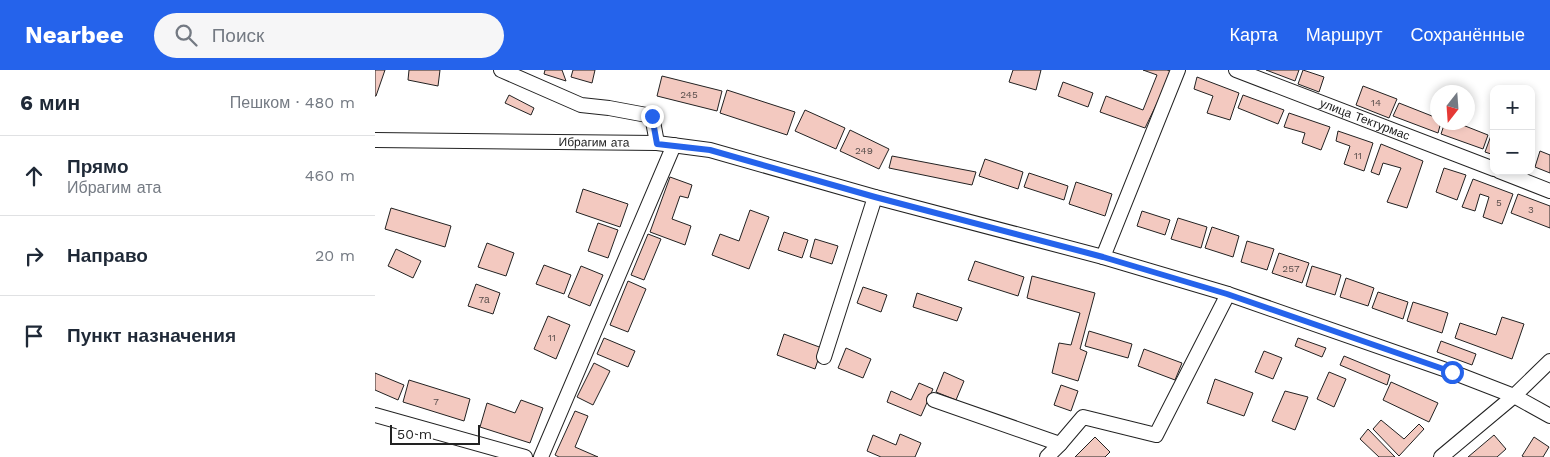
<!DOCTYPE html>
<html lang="ru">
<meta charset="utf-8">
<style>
body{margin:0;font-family:"Work Sans",sans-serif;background:#f6f6f7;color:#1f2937}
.controls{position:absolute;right:15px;top:15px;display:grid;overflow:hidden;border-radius:10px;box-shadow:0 2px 8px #0003}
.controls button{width:45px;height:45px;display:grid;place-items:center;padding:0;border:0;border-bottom:1px solid #e0e1e3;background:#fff;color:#1f2937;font:25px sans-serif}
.compass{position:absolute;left:1055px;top:15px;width:45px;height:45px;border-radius:50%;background:#fff;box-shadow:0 2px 8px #0003;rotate:197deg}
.scale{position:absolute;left:15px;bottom:12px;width:90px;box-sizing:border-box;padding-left:5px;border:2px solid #222;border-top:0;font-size:14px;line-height:18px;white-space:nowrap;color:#222;-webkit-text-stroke:4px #fff;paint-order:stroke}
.stop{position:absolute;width:15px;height:15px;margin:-11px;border:4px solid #2563eb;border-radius:50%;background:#fff}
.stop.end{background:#2563eb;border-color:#fff;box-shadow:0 1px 5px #0008}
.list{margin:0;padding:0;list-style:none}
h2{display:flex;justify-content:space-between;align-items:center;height:65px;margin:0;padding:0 20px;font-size:21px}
h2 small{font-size:16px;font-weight:400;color:#747a83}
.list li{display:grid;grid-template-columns:32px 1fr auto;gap:15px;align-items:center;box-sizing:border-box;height:80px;padding:0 20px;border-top:1px solid #e0e1e3}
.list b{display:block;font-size:19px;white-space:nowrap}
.list p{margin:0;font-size:16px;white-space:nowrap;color:#747a83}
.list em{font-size:16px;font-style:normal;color:#747a83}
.icon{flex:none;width:28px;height:28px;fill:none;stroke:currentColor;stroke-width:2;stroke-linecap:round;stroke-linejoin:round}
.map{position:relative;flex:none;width:1175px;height:387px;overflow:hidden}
header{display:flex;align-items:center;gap:30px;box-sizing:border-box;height:70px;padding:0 25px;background:#2563eb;color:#fff}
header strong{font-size:24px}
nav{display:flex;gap:28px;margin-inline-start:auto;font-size:18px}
.search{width:350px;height:45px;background:#f6f6f7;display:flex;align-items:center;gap:12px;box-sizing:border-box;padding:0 18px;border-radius:28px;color:#747a83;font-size:19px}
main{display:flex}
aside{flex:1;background:#fff}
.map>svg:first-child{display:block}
</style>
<header>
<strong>Nearbee</strong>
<div class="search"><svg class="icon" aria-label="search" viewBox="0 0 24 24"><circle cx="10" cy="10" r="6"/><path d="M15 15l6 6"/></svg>Поиск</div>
<nav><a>Карта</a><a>Маршрут</a><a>Сохранённые</a></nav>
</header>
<main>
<aside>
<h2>6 мин<small>Пешком · 480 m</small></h2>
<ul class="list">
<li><svg class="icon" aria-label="ahead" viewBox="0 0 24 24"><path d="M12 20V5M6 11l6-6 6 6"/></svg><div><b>Прямо</b><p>Ибрагим ата</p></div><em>460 m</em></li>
<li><svg class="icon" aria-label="right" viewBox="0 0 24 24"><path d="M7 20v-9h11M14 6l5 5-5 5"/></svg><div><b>Направо</b></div><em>20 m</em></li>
<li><svg class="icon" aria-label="arrive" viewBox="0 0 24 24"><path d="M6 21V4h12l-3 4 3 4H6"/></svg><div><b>Пункт назначения</b></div></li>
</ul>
</aside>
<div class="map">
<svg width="1175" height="387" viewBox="0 0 1175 387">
<rect width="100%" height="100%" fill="#fff"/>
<path fill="#f3c9c0" stroke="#222" d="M 0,0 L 10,0 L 1,26 L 0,26 Z
M 34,0 L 65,0 L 63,16 L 33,10 Z
M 170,0 L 187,0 L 191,11 L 169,4 Z
M 198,0 L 220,0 L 217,13 L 196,7 Z
M 638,0 L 666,0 L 661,20 L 634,12 Z
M 768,0 L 792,0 L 797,2 L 770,58 L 725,42 L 731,26 L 768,40 L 782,5 Z
M 891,0 L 924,0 L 920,11 Z
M 928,0 L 949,7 L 944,22 L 923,14 Z
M 287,6 L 347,21 L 342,41 L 282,26 Z
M 822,7 L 864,23 L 855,50 L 832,43 L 838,26 L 819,19 Z
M 688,12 L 718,23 L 713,37 L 683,26 Z
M 988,16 L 1022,29 L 1014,48 L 981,35 Z
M 352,20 L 420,42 L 412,65 L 345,43 Z
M 134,25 L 159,38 L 156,45 L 130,33 Z
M 868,25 L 909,40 L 903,54 L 863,38 Z
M 1024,33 L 1062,48 L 1062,52 L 1066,52 L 1063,63 L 1018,46 Z
M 430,40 L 470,58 L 461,79 L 420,61 Z
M 914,43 L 955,57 L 946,80 L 927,73 L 930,63 L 909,57 Z
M 1070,52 L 1080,52 L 1113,65 L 1108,79 L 1066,64 Z
M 475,60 L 514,79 L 504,99 L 465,81 Z
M 1118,60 L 1119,60 L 1119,85 L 1110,82 Z
M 963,61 L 998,73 L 989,101 L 969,94 L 975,76 L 961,71 Z
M 1006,74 L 1048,91 L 1032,138 L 1012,132 L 1026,98 L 1008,93 L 1004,105 L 996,102 Z
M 1165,81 L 1175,85 L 1175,103 L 1160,97 Z
M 517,86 L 601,102 L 597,115 L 514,98 Z
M 610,89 L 648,102 L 643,119 L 604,106 Z
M 1069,98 L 1091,105 L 1082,130 L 1061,122 Z
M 654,103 L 693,116 L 689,130 L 649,117 Z
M 295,107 L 317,115 L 313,128 L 305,126 L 297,149 L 316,156 L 310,175 L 275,162 Z
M 1098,109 L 1138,124 L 1127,154 L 1108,147 L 1114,127 L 1105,124 L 1100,141 L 1087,137 Z
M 701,112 L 737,124 L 730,146 L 694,134 Z
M 208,119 L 253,134 L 245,157 L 201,142 Z
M 1143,124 L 1175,136 L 1175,158 L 1136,143 Z
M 16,138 L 76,156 L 70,177 L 10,159 Z
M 375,140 L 394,147 L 374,199 L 337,185 L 345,164 L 364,171 Z
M 767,141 L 795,150 L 790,165 L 762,156 Z
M 803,148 L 832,157 L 826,178 L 796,169 Z
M 223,153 L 243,160 L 233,188 L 213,181 Z
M 837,157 L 864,166 L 858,187 L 830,178 Z
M 409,162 L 433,170 L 427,188 L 403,180 Z
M 273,164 L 286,169 L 269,210 L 256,205 Z
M 440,169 L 463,176 L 457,194 L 435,187 Z
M 872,171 L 899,179 L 892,200 L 866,192 Z
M 112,173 L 139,183 L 131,206 L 103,197 Z
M 21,179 L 46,191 L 38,208 L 13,196 Z
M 904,183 L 934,193 L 927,213 L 897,203 Z
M 600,191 L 649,207 L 643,226 L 593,210 Z
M 169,195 L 196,205 L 189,224 L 161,214 Z
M 206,196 L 228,205 L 215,236 L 193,227 Z
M 937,196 L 966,205 L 960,225 L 931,216 Z
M 657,206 L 720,223 L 705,279 L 712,282 L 703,311 L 677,303 L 684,273 L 696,275 L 705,243 L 652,228 Z
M 971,208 L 999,218 L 993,236 L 965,227 Z
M 253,211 L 271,219 L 253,262 L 235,255 Z
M 101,214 L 125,223 L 118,244 L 93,236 Z
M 488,217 L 512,225 L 506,242 L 482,233 Z
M 1003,222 L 1033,232 L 1028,249 L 997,238 Z
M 542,223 L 587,238 L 582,251 L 538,237 Z
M 1038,232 L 1073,243 L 1067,263 L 1032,251 Z
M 173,246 L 195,255 L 181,289 L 159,279 Z
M 1127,247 L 1149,254 L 1137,289 L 1080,268 L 1085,253 L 1121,265 Z
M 714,261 L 757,274 L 753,288 L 710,276 Z
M 409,264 L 447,278 L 440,299 L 402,285 Z
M 229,268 L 260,281 L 253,297 L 222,284 Z
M 923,268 L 951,278 L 947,287 L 920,276 Z
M 1066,271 L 1101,284 L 1097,295 L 1062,282 Z
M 471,278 L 496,289 L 488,308 L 463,298 Z
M 769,279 L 807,293 L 800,310 L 763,296 Z
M 889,281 L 907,288 L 898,309 L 880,302 Z
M 969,286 L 1015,305 L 1012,315 L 965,295 Z
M 219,293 L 235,301 L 218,335 L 202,327 Z
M 569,302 L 589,311 L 581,330 L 561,322 Z
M 954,302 L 971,309 L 959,337 L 942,329 Z
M 0,303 L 29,315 L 23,330 L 0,320 Z
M 840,309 L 878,323 L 869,346 L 832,333 Z
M 34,310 L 95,329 L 89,351 L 28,332 Z
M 1016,312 L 1063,333 L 1054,352 L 1008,330 Z
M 544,313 L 558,319 L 546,346 L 512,332 L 516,321 L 536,330 Z
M 686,315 L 703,321 L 696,341 L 679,335 Z
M 910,321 L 933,327 L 920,360 L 897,351 Z
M 146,330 L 168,338 L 155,373 L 105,357 L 112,333 L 140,343 Z
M 200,341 L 213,346 L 200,377 L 223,387 L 184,387 L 180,385 Z
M 1006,350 L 1029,369 L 1044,354 L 1049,359 L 1024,386 L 998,359 Z
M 993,359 L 1020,387 L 1004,387 L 985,369 Z
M 525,364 L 546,373 L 540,387 L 506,387 L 492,381 L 498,365 L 521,375 Z
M 1119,365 L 1131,379 L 1122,387 L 1093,387 Z
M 720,367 L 735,382 L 730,387 L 700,387 Z
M 1159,367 L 1174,377 L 1168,387 L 1149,387 L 1147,386 Z"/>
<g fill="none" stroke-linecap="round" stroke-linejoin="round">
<defs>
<g id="minor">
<path d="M 126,0 L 206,35 L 234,38 L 277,46 L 282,73"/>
<path id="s1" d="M 861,0 L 1119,99"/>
<path id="s2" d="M 0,70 L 282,73 L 335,80 L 500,127 L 728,187 L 853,224 L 1077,302 L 1139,326 L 1175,346"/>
<path d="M 1124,101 L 1175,121"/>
<path d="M 728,187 L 803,0"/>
<path d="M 449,287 L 500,127"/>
<path d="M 559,330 L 685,374 L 708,347 L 781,365 L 853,224"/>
<path d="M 0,345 L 150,387"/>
<path d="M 166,387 L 299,75"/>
<path d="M 672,387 L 685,374"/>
<path d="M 1066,387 L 1139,326 L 1175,291"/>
</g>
</defs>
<use href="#minor" stroke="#222" stroke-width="16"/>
<use href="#minor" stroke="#fff" stroke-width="14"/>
</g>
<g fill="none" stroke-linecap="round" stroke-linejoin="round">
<path stroke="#2563eb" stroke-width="6" d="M 277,46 L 282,74 L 335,80 L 500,127 L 728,187 L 852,224 L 1077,302"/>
</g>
<g text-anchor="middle" stroke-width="4" stroke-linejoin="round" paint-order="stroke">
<g font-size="10" fill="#564c4a">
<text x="314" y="28">245</text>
<text x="1001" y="36">14</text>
<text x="489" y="84">249</text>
<text x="983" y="89">11</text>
<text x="1124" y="136">5</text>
<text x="1156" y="143">3</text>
<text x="916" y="202">257</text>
<text x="109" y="233">7а</text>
<text x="177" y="271">11</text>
<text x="61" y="335">7</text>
</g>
<g font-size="12" fill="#222" stroke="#fff">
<text dy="4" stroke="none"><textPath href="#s1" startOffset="138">улица Тектурмас</textPath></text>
<text dy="4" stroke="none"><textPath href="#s2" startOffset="219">Ибрагим ата</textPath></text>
</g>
</g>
</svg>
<div class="controls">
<button>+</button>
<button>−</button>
</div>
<svg class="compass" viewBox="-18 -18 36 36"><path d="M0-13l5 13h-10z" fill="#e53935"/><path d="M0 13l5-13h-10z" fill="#747a83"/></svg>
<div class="scale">50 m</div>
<div class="stop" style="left:1077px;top:302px"></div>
<div class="stop end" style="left:277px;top:46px"></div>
</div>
</main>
